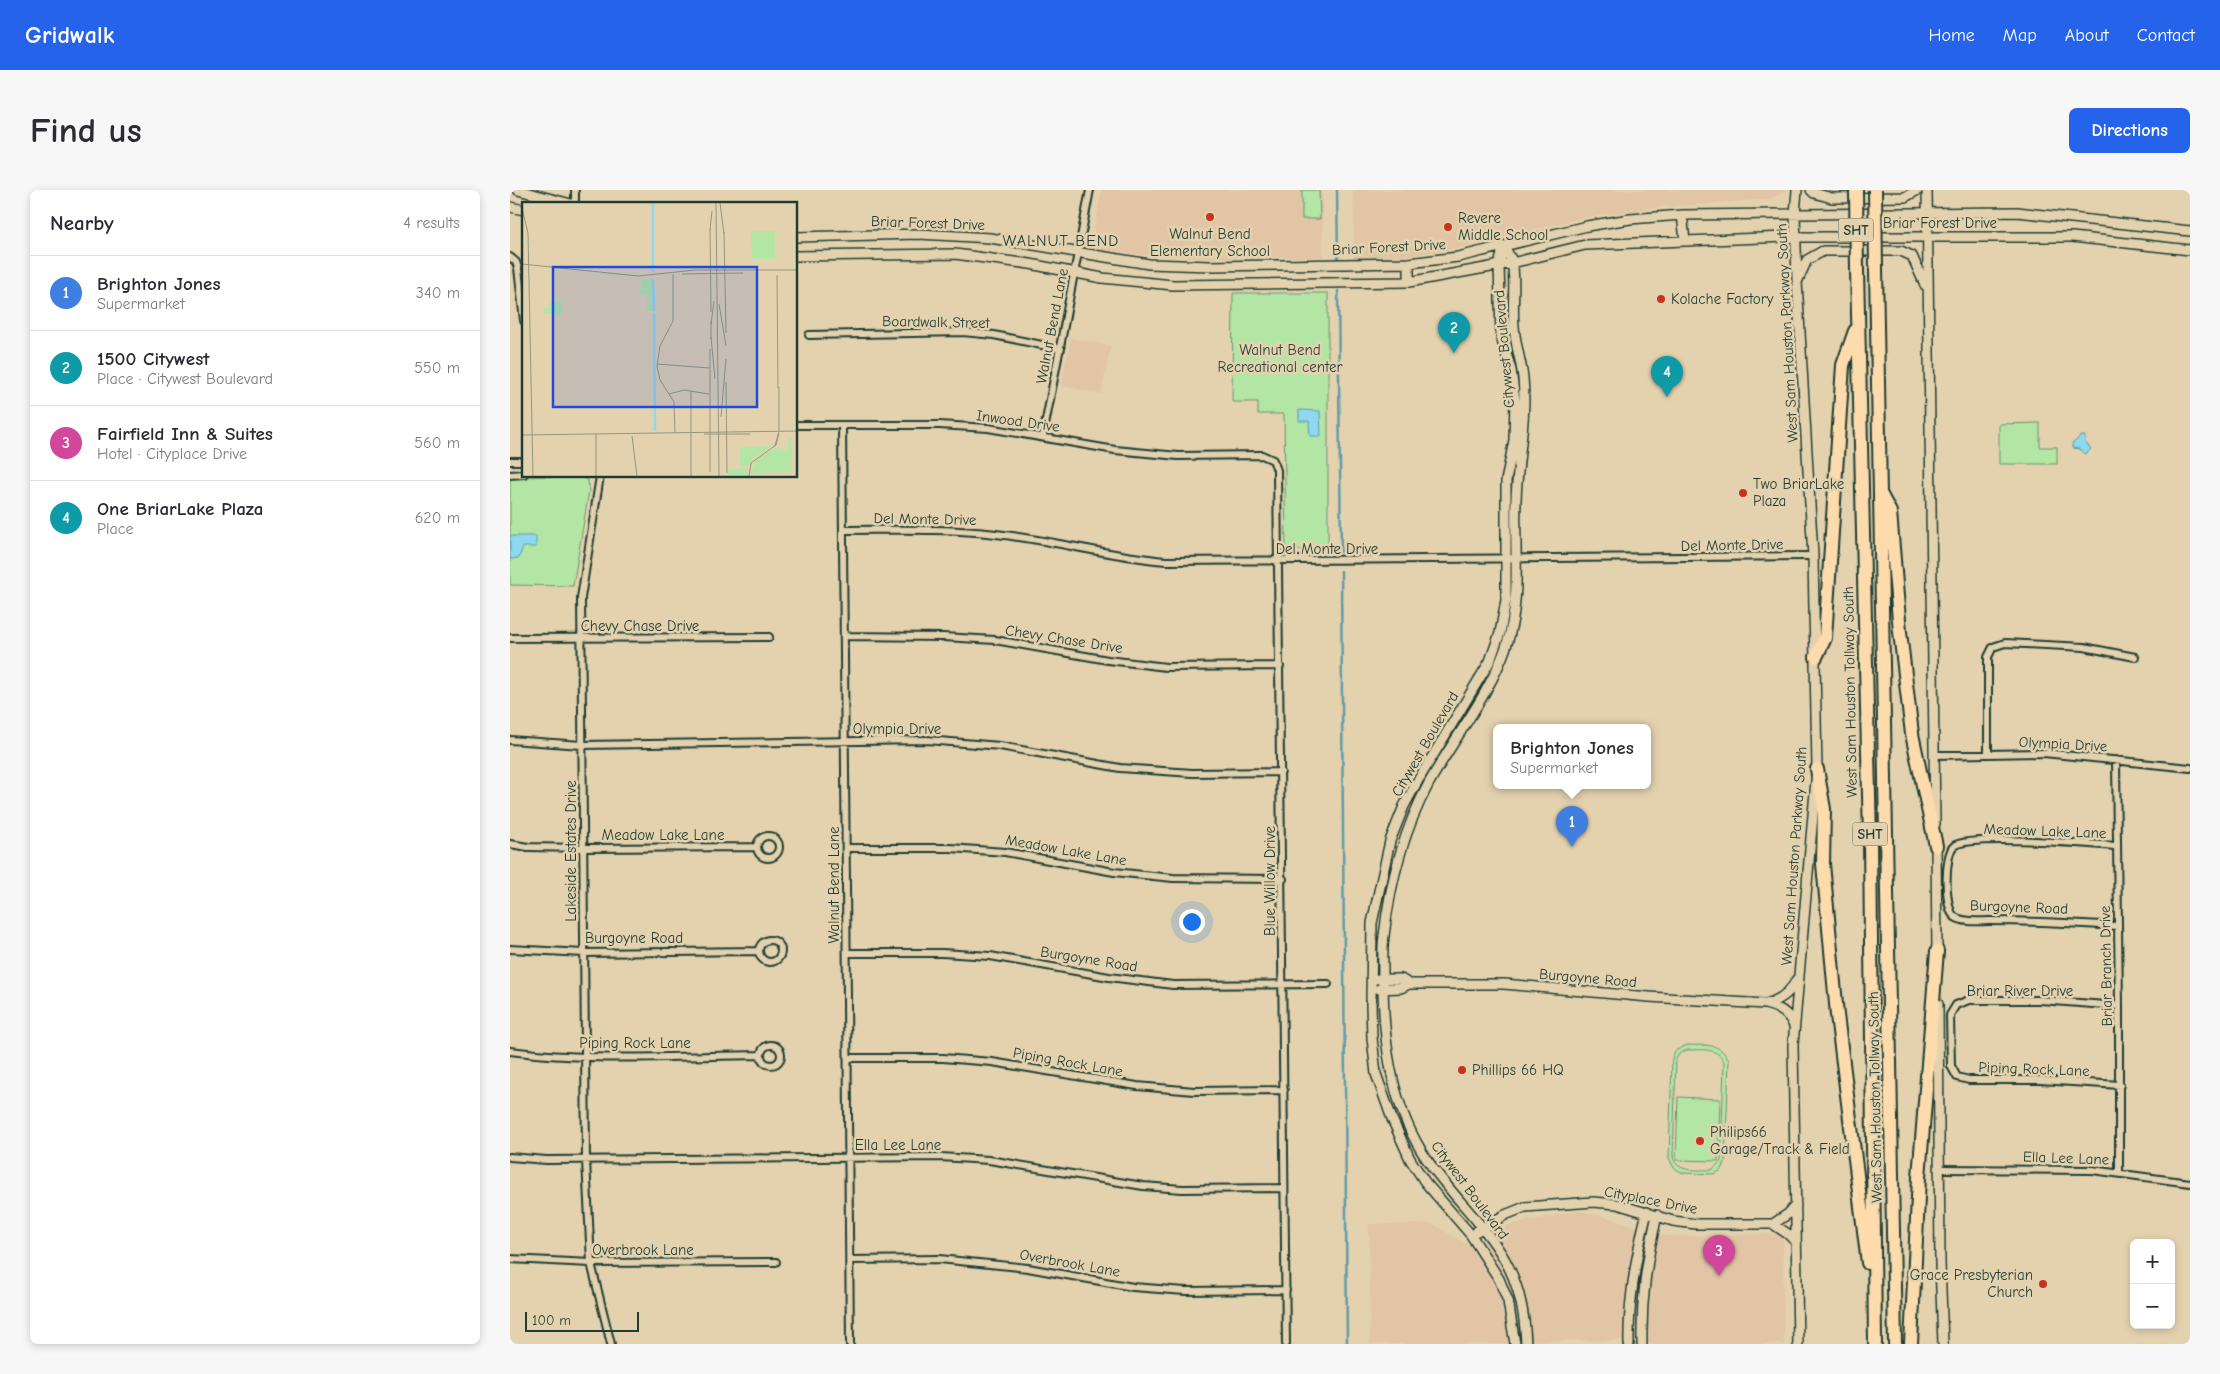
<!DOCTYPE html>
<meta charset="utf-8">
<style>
body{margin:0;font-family:"Comic Neue",sans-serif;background:#f7f7f7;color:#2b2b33}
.controls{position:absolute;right:15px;bottom:15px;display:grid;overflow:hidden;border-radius:8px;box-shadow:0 2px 8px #0003}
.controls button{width:45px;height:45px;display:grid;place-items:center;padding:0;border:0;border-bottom:1px solid #e1e1e2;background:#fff;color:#2b2b33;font:25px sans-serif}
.scale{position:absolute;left:15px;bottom:12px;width:114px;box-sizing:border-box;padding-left:5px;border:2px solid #1f3d34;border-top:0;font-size:14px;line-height:18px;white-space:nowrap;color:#1f3d34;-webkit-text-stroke:4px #e4d2af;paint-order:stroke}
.you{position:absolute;left:681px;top:731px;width:18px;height:18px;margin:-12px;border:4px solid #fff;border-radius:50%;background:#1a73e8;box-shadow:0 0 0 8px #1a73e833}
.badge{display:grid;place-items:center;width:32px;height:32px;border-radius:50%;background:#2563eb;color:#fff;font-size:16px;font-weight:700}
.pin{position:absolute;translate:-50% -41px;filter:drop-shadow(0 1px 2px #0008)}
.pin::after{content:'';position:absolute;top:26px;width:18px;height:15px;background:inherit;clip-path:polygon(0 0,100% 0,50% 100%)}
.popup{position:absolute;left:983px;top:534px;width:158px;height:65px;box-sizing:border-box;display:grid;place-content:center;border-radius:8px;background:#fff;filter:drop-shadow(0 1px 4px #0005);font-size:16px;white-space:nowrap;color:#7c7c81}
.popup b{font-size:19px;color:#2b2b33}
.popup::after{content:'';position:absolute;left:50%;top:100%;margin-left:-10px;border:10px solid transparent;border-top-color:#fff}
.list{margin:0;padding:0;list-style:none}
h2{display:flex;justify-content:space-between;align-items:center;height:65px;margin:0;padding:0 20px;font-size:21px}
h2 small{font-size:16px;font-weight:400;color:#7c7c81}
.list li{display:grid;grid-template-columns:32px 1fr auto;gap:15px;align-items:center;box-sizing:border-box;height:75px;padding:0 20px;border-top:1px solid #e1e1e2}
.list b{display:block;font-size:19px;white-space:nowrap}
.list p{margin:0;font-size:16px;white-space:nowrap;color:#7c7c81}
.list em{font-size:16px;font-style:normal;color:#7c7c81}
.map{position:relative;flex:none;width:1680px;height:1154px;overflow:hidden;border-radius:8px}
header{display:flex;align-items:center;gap:30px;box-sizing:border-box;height:70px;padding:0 25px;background:#2563eb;color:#fff}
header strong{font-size:24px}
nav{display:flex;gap:28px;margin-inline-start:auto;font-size:18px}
.intro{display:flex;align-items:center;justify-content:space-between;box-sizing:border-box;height:120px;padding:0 30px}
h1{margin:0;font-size:35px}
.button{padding:12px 22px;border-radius:8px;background:#2563eb;color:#fff;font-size:18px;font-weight:700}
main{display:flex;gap:30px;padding:0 30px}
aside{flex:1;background:#fff;border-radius:8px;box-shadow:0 2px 8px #0003}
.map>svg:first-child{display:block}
</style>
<header>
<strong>Gridwalk</strong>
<nav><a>Home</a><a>Map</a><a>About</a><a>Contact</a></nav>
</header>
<div class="intro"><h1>Find us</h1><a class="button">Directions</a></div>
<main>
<aside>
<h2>Nearby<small>4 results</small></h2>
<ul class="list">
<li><span class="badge" style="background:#3f7fe0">1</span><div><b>Brighton Jones</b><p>Supermarket</p></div><em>340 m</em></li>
<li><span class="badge" style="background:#0f9aa8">2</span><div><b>1500 Citywest</b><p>Place · Citywest Boulevard</p></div><em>550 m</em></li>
<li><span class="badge" style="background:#d1479c">3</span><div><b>Fairfield Inn &amp; Suites</b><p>Hotel · Cityplace Drive</p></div><em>560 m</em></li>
<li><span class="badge" style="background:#0f9aa8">4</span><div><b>One BriarLake Plaza</b><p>Place</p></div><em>620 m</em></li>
</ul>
</aside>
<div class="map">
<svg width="1680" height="1154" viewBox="0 0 1680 1154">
<rect width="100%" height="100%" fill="#e4d2af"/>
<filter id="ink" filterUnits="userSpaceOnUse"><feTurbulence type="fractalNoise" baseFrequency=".02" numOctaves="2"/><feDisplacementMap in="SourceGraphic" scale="10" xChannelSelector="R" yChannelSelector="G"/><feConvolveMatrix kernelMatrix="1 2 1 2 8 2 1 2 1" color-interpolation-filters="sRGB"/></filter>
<g filter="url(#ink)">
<path fill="#e1c5a5" d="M 592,0 L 812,0 L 813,67 L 697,68 L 632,65 L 583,58 L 581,54 Z
M 843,0 L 1278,0 L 1260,9 L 1153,17 L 1090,25 L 1054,32 L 960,56 L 904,65 L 862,68 L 844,67 Z
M 561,148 L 601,156 L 591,204 L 551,196 Z
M 1070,1021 L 1103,1029 L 1156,1046 L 1273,1044 L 1274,1154 L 1137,1154 L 1136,1150 L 997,1151 L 997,1154 L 860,1154 L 859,1034 L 923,1034 L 958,1055 L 1002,1034 Z"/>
<path fill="#b3e5a5" stroke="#69916c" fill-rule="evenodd" d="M 792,0 L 809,0 L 810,29 L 792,29 Z
M 723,103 L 818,103 L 818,360 L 776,360 L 774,224 L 748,224 L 748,212 L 722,212 Z
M 1530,233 L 1530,257 L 1547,257 L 1547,274 L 1489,274 L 1489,234 Z
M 69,286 L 78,290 L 79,301 L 63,396 L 0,395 L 0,287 Z
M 1177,855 C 1195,856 1210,851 1219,871 L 1215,972 L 1210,981 L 1203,984 L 1173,983 L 1164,978 L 1159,968 L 1162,868 L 1165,861 ZM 1177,860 C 1192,860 1208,857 1214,872 L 1211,971 L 1202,980 C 1188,979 1168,984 1163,967 L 1166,869 L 1169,864 Z
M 1168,907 L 1210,909 L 1208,971 L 1166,970 Z"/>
<path fill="#8ed9ef" stroke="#629ba4" d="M 789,220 L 810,221 L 811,246 L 800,246 L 799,231 L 789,231 Z
M 1570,246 L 1575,246 L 1575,252 L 1581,259 L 1576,264 L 1569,259 L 1563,258 L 1562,253 L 1566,251 Z
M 0,346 L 26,346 L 26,357 L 13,357 L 9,368 L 2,369 L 0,368 Z"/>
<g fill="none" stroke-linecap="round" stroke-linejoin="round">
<path stroke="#629ba4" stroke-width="2.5" d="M 827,0 L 828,69
M 828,101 L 831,362
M 831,381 L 837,1154"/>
<defs>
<path id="street" d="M 65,0 L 65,14
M 0,67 L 6,72 L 8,78 L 14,131
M 299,145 L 453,142 L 484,145 L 551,159
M 288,235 L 429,235 L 478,238 L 605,260 L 668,266 L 752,265 L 763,270 L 767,280 L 776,1154
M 332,236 L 340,1154
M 533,246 L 580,0
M 0,271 L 14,271
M 0,285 L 14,284
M 90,286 L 71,408 L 76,970 L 81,1073 L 101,1154
M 334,340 C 385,340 436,338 486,344 C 543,350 598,366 656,371 L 1303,366
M 334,446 L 433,447 L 485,450 L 598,470 L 656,477 L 770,476
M 0,448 L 259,447
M 0,550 L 72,555 L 417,550 L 490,556 L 610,578 L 682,583 L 771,582
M 1478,564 L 1478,467 L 1483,457 L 1495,453 L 1574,457 L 1625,467
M 1424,565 L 1534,563 L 1680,578
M 1606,570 L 1609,816 L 1609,983
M247 657a11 11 0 1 1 22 0a11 11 0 1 1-22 0Z
M 0,654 L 18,657 L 73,658 L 246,657
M 1606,656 C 1580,654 1460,644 1444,656 C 1434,664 1434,720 1445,727 C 1454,733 1469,731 1479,731 C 1522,731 1564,733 1607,736
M 336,658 L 440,658 L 495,662 L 604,682 L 663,688 L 773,689
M249 761a11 11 0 1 1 22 0a11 11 0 1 1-22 0Z
M 0,759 L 74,763 L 249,761
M 337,763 L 432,763 L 480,766 L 599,787 L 663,795 L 818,794
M 1609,816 L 1530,810 L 1459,810 L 1446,815 L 1440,825 L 1441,876 L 1447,887 L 1459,890 L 1530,890 L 1610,895
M251 865a10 10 0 1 1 20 0a10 10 0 1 1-20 0Z
M 0,861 C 82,872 167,866 250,865
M 338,868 L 433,868 L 482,872 L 627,896 L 684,901 L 774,900
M 0,967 L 36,970 L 430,967 L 479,970 L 633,996 L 672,999 L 774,998
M 1430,979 L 1582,980 L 1680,993
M 0,1069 L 81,1073 L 266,1072
M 340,1070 L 429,1069 L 518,1078 L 623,1097 L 675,1101 L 776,1100"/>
<path id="secondary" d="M 8,0 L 61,14
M 1287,0 L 1285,24 L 1287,91 L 1303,366 L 1307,579 L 1283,855 L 1288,1154
M 1301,0 L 1304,3 L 1322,8 L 1395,7 L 1408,0
M 1417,0 L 1425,634
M 0,17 L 14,20
M 1172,25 L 1175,50
M 286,47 L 408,44 L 446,46 L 480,48 L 639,74 L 700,76 L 899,73 L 948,67 L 1077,36 L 1120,29 L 1172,25 L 1507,22 L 1680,41
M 994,56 L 989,75 L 991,147 L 1001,180 L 1005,211 L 1004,250 L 996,291 L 996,410 L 990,443 L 980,471 L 907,592 L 894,616 L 880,651 L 862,733 L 861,814 L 862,848 L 866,884 L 882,929 L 900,969 L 915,992 L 961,1045 L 989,1089 L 998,1111 L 1005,1154
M 994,56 C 996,61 1000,66 1002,71 C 1006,87 1002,118 1004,136 C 1005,154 1011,170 1013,188 C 1017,229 1007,270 1006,311 C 1004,359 1012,410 996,457 C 979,506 943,549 918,595 C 893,642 880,693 874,746 C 872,759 873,773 873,787 C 873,848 880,910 912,962 C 936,1001 972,1030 995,1070 C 1009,1095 1015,1125 1016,1154
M 286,66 L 445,64 L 520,74 L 592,88 L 663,95 L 899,92 L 1002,73 L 1075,55 L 1277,47 L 1562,47 L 1680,60
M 899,73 L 899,92
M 1288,90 L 1297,70 L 1313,61 L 1391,61 L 1402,66 L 1415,95
M 1426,652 L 1427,766
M 868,789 L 891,789 L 899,794
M 869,799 L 891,798 L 899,794 L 994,794 L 1139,807 L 1255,814 C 1269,817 1279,823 1284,836
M 1256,814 C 1271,810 1281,802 1287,789
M 1428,814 L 1430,1073 L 1433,1154
M 1263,1034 L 1278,1024 L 1286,1015
M 967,1041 L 995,1025 L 1015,1017 L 1083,1012 L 1107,1014 L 1163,1031 L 1186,1034 L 1263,1034 L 1278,1044 L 1286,1052
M 1119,1154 C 1118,1109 1126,1066 1137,1022
M 1132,1154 C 1131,1108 1137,1069 1147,1025"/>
<path id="highway" d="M 1366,79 L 1385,1154
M 1347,80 L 1360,649 L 1365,1154
M 1371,305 L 1380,322 L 1390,442 L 1402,544 L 1426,656
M 1306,467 L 1315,448 L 1333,175 L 1345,141
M 1307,579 L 1314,619 L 1313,674 L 1327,825 L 1358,1073
M 1401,1154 L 1409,987 L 1427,761"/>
</defs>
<use href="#street" stroke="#1f3d34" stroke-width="10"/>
<use href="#secondary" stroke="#1f3d34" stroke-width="12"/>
<use href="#highway" stroke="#1f3d34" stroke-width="16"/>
<use href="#street" stroke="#e4d2af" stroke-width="6"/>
<use href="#secondary" stroke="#e4d2af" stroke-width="9"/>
<use href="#highway" stroke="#fddbac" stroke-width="12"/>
<defs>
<path id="highway-bridge" d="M 1346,0 L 1347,80
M 1365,0 L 1366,79"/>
</defs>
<use href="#highway-bridge" stroke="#1f3d34" stroke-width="16" stroke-linecap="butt"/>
<use href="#highway-bridge" stroke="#fddbac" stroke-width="12"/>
</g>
</g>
<g fill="#c8321e" stroke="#e4d2af" stroke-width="2">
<circle cx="700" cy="27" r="5"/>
<circle cx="938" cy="37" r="5"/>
<circle cx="1151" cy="109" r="5"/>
<circle cx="1233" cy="303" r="5"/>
<circle cx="952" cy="880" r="5"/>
<circle cx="1190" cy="951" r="5"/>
<circle cx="1533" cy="1094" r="5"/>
</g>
<g text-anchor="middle" stroke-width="5" stroke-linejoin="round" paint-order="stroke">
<g fill="#e4d2af" stroke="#5a6a59" stroke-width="1">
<rect x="1328.5" y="28.5" width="35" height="23" rx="4"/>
<rect x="1342.5" y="632.5" width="35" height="23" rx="4"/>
</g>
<g font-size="14" font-weight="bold" fill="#1f3d34">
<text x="1346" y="45">SHT</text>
<text x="1360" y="649">SHT</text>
</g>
<g font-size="15" fill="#1f3d34" stroke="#e4d2af" text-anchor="start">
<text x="948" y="33">Revere<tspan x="948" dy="17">Middle School</tspan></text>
<text x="700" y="49" text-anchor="middle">Walnut Bend<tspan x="700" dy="17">Elementary School</tspan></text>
<text x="1161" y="114">Kolache Factory</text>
<text x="1243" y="299">Two BriarLake<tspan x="1243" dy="17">Plaza</tspan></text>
<text x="962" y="885">Phillips 66 HQ</text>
<text x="1200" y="947">Philips66<tspan x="1200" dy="17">Garage/Track &amp; Field</tspan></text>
<text x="1523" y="1090" text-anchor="end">Grace Presbyterian<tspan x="1523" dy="17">Church</tspan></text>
</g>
<g font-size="15" fill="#1f3d34" stroke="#e4d2af">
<text transform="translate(418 33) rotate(2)" y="5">Briar Forest Drive</text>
<text x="1430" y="38">Briar Forest Drive</text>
<text transform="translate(879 57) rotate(-3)" y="5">Briar Forest Drive</text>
<text transform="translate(426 132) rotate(1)" y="5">Boardwalk Street</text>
<text transform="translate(542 136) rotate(-79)" y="5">Walnut Bend Lane</text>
<text transform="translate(1277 143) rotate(-93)" y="5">West Sam Houston Parkway South</text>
<text transform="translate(994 159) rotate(-95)" y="5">Citywest Boulevard</text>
<text transform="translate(508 231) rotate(8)" y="5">Inwood Drive</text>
<text transform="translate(415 329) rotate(1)" y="5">Del Monte Drive</text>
<text transform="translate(1222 355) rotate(-1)" y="5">Del Monte Drive</text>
<text x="817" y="364">Del Monte Drive</text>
<text x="130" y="441">Chevy Chase Drive</text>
<text transform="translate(554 449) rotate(9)" y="5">Chevy Chase Drive</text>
<text transform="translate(1340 502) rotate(-91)" y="5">West Sam Houston Tollway South</text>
<text x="387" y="544">Olympia Drive</text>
<text transform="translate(915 554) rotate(-60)" y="5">Citywest Boulevard</text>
<text transform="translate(1553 554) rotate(3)" y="5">Olympia Drive</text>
<text transform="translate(1535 641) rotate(2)" y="5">Meadow Lake Lane</text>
<text x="153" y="650">Meadow Lake Lane</text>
<text transform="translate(556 660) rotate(10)" y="5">Meadow Lake Lane</text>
<text transform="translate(61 661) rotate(-90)" y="5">Lakeside Estates Drive</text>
<text transform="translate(1284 666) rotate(-86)" y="5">West Sam Houston Parkway South</text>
<text transform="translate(760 691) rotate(-90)" y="5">Blue Willow Drive</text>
<text transform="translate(324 695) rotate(-90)" y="5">Walnut Bend Lane</text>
<text transform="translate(1509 717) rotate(2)" y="5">Burgoyne Road</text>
<text x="124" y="753">Burgoyne Road</text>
<text transform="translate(579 769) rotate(9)" y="5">Burgoyne Road</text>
<text transform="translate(1596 776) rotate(-91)" y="5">Briar Branch Drive</text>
<text transform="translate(1078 788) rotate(5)" y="5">Burgoyne Road</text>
<text x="1510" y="806">Briar River Drive</text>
<text x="125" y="858">Piping Rock Lane</text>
<text transform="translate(558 872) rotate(10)" y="5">Piping Rock Lane</text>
<text transform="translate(1524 879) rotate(2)" y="5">Piping Rock Lane</text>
<text transform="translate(1365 907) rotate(-91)" y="5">West Sam Houston Tollway South</text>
<text x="388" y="960">Ella Lee Lane</text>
<text transform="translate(1556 968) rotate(2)" y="5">Ella Lee Lane</text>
<text transform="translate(960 1000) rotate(53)" y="5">Citywest Boulevard</text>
<text transform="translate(1141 1010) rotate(11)" y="5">Cityplace Drive</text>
<text x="133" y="1065">Overbrook Lane</text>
<text transform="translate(560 1073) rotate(10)" y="5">Overbrook Lane</text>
</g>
<g font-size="15" fill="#26453a" stroke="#e4d2af">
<text x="770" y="165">Walnut Bend<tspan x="770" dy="17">Recreational center</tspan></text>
</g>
<g font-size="16" letter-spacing="1" fill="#1f3d34" stroke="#e4d2af">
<text x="551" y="56">WALNUT BEND</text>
</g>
</g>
<g transform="translate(12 12)">
<rect width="275" height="275" fill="#e4d2af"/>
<path d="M 229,29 L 253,29 L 253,57 L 230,57 ZM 119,77 L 130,77 L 130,109 L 125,109 L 125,92 L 118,91 ZM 28,100 L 40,100 L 39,113 L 22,111 L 22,106 L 28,106 ZM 270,236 L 270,270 L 228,271 L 235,257 L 254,246 L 266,248 L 266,237 ZM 251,244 L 231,256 L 226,264 L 218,264 L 218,245 ZM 226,266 L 226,274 L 206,274 L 206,267 Z" fill="#b3e5a5"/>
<path fill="none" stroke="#8ed9ef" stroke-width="2.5" d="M 131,1 L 131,70M 131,77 L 132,109M 132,111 L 133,229"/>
<path fill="none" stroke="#95967e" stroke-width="1" d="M 194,1 L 197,274M 198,1 L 202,32M 0,6 L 6,31 L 11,274M 188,27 L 189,110M 188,28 L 190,9M 202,30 L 204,131M 0,62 L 116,74 L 173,68 L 275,68M 151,72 L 151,119 L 138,144 L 135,164 L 138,178 L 152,200 L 153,231M 160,72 L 221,71M 255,73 L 256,186M 197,102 L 204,144M 189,122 L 192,99M 189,135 L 193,177M 189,137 L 189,119M 135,162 L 187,166M 204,180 L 205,271M 147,192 L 162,188 L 187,192M 199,215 L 204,157M 182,232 L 228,232M 0,233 L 275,229M 110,234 L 115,274M 253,244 L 257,229 L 257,185M 188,270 L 188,147M 74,274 L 74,232M 169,274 L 169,189M 227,274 L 229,261 L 254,243 L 257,231"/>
<path fill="#1d4ed8" fill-opacity="0.15" stroke="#1d4ed8" stroke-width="2.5" d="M 31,65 L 235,65 L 235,205 L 31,205 Z"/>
<rect width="275" height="275" fill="none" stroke="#1f3d34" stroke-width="2.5"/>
</g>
</svg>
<div class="controls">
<button>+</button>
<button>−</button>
</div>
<div class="scale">100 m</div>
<div class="you"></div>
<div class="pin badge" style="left:1062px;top:657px;background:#3f7fe0">1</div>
<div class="popup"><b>Brighton Jones</b>Supermarket</div>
<div class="pin badge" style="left:944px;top:163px;background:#0f9aa8">2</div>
<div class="pin badge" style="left:1209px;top:1086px;background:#d1479c">3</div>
<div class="pin badge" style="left:1157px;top:207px;background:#0f9aa8">4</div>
</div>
</main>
